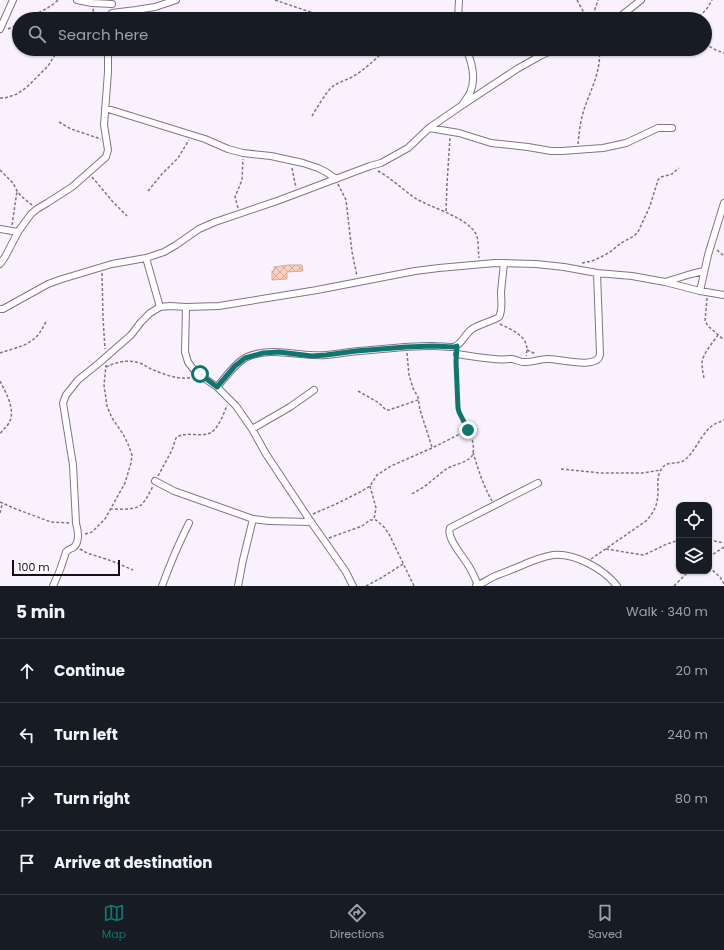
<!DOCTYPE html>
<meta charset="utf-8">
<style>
body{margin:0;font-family:Poppins,sans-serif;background:#242831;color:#f1f3f6}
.controls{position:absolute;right:12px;bottom:12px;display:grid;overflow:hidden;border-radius:8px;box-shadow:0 1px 3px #0004}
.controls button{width:36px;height:36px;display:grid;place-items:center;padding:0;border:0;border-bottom:1px solid #363941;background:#171b24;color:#f1f3f6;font:20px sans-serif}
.scale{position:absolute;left:12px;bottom:10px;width:108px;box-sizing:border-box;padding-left:4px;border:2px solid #150d18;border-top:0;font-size:11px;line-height:14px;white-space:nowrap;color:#150d18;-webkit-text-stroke:3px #fff;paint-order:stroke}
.stop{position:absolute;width:12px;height:12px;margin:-9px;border:3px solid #0f766e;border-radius:50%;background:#fff}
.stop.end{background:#0f766e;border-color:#fff;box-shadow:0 1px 4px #0008}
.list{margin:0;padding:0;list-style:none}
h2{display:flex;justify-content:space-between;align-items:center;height:52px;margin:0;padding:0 16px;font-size:17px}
h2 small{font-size:13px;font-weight:400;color:#9ea1a6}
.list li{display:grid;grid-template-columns:26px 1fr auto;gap:12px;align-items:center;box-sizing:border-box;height:64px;padding:0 16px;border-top:1px solid #363941}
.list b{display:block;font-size:15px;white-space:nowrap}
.list em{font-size:13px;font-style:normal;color:#9ea1a6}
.icon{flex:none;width:22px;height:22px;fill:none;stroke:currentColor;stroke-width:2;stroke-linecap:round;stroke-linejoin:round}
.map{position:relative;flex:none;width:724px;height:586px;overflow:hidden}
.search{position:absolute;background:#171b24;box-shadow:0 1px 3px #0004;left:12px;right:12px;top:12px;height:44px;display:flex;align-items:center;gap:10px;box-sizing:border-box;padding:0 14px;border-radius:22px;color:#9ea1a6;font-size:15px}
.sheet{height:308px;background:#171b24}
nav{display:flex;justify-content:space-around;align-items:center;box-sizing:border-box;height:56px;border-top:1px solid #363941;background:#171b24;font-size:11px;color:#9ea1a6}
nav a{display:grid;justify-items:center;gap:2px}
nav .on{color:#0f766e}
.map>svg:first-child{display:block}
</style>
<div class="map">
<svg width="724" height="586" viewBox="0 0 724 586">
<defs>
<pattern id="building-cross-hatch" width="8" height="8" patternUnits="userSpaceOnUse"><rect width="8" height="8" fill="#faceba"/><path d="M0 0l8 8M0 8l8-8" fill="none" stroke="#d5b09f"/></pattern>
</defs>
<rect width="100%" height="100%" fill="#faf1fe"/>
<path fill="url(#building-cross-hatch)" stroke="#d1ac9b" d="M 289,265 L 302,265 L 303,271 L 287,272 L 287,279 L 272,280 L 272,271 L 274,271 L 274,267 Z"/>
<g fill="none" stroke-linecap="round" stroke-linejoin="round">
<defs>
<path id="minor" d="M 77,0 L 92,3 L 112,4
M 112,13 L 136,10 L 155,7 L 176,0
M 458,19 L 459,0
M 617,19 L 641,0
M 0,29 L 13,0
M 463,104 C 465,100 468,97 470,93 C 476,79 472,62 466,49
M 105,108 L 205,139 L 228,149 L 243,153 L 271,156 L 303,163 L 318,168 L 326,172 L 336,179
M 429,128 L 459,133 L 491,143 L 528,147 L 551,151 L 562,151 L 603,148 L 626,143 L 658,128 L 672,128
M 0,229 L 18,232
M 146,258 L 160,307
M 0,264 L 5,257 L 18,232 L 31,214 L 37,209 L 47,203 L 72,187 L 106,157 L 108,150 L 104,125 L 108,72 L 108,49
M 665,282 L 691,274 L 704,271
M 700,291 L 708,255 L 724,203
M 186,307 L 185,352 L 188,362 L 194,370 L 207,380 L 217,387 L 236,406 L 252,429 L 266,454 L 311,522 L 328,546 L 346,572 L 353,586
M 0,309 L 3,309 L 48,284 L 62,279 L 112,264 L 146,258 L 164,252 L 176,245 L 199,229 L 215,222 L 277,201 L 370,166 L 381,163 L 408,148 L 429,128 L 461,106 L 517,69 L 540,56 L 555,49
M 457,354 C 469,356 481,358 494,359 C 500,360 506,359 512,359 C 517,360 520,362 524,362 C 533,363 541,358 549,359 C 559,359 599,370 600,354 L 597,273
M 217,387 C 225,378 236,362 247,357 C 272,346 299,357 326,355 C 337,354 348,352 359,351 C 383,349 408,346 432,346 C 439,346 447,347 454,347 C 462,344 465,334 472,329 C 480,324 490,322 499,317 C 503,310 501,300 501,292 C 502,283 503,273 504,263
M 252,429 L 290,407 L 314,390
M 155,481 L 174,491 L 253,519 L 269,521 L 311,522
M 478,585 C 475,578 472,571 468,565 C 463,556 446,538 450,528 L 538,483
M 53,586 L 60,570 L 66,552 C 68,549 71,549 74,547 C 80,541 78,530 76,523 L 73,465 L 63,403 L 66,395 L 78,380 L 99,363 L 131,335 L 141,322 L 150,313 L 160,307 L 170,306 L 186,307 L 219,306 L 317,290 L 415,271 L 439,268 L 495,263 L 536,264 L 564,267 L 597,273 L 632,276 L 665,282 L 700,291 L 724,295
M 162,586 C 170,564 179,543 189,523
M 238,586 L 243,560 L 253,519
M 476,586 C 483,583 489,579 495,576 C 503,573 511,570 518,567 C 529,562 541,557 553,555 C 575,553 604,569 617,586"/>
</defs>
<use href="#minor" stroke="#85718e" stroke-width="8"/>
<path stroke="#7f7682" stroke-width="1.5" stroke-dasharray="3 2" stroke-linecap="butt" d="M 275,0 L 313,13 L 344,19
M 577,0 L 583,11 L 588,19
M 93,9 L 95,19
M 630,16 L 636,19
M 25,19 C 37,13 49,9 58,0
M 378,19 L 394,14 L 397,14 L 415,19
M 590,19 L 594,12 L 598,0
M 695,19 C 703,14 708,8 712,0
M 8,29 L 19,24
M 705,44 L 716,50 L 724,53
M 0,98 L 5,98 L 17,94 L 27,87 L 48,66 L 58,50
M 312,116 C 317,108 326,92 332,87 C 338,82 347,80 354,76 C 366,68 376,59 386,49
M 59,122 L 71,129 L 101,139
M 578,144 C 579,134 580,123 583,113 C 589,92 602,72 599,49
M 292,168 L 296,188
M 0,170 L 13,183 L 17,191 L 21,196 L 32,205
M 378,171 C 391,178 402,189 415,198 C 431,208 467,217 476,234 C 479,240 478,251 479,258
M 92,177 L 114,203 L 127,216
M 338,184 L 346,200 L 352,252 L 357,276
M 148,191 L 162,174 L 178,158 L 189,140
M 238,208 L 235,197 L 242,180 L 243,159
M 446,211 L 447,184 L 450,137
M 12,225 L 17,191
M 717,250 L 724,256
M 582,263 L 592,261 L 601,257 L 610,252 L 621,243 L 634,236 L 638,232 L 650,206 L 658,180 L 661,177 L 672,174 L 679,168
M 102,273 L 103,318 L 105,349
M 707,298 L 705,321 L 708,326 L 724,340
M 500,324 C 514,331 531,337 526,356
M 527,350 L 536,354
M 0,353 C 11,349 24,347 34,339 C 40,334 43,327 47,320
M 407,353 L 409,375 L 413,388 L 418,397 L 420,410 L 432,447
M 106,367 C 116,362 128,359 139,363 C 144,364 147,367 151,369 C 163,374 180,381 193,377
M 704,378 C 703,373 702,368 702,362 C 703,354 713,342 718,335
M 0,381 C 6,393 15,408 10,421 C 8,426 3,429 0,434
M 358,391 L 379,403 L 386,410 L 389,410 L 418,400
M 473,452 C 478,469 483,485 492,501
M 561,469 L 600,473 L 642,473 L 661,470
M 158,476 L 172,450 L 176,438 C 186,429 206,441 215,429 C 221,422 224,413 227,405
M 370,486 L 376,508 L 374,519
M 412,494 C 418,490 425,487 430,482 C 437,477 442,471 450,467 C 457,464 472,461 473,453 C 476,439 464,423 459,412 L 458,408 L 456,359
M 0,502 L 16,509 L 51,522 L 70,523
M 110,509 C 119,509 137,511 143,503 C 147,498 150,492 153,486
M 0,513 L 2,505
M 313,514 L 336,504 L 362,491 L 370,486 L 377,475 L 391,466 L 432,448 L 468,430
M 85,534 L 92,532 L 105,519 L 125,483 L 131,463 L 132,455 L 128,444 L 123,434 L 112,418 L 107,406 L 104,385 L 106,365
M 329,538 L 362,526 L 370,520 L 376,520 L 384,527 L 389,534 L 414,586
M 709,540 L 724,543
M 80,549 L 87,553 L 112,561 L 133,570
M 606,549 L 643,555 L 646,554 L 667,544 L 679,540
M 709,557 L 724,547
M 591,559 L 646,521 C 655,511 658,504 658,490 C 658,484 657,477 660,472 C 665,458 677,467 686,459 C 696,450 701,434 713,425 C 716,423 720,422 724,420
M 709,567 L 720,577 L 724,584
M 366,586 L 381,578 L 403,564
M 674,586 L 689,571"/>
<use href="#minor" stroke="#fff" stroke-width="6"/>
</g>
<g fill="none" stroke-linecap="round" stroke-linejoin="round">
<path stroke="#0f766e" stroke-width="5" d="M 200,374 L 217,387 L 235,366 L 245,358 L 263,353 L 279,352 L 312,356 L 326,355 L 356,351 L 406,347 L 433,346 L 454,347 L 457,346 L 456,362 L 458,408 L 459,412 L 468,430"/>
</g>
</svg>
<div class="controls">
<button><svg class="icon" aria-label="locate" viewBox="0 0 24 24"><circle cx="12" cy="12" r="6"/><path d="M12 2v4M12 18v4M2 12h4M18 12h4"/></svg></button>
<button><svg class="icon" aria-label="layers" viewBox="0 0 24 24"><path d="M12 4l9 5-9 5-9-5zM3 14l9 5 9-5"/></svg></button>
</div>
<div class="scale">100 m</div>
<div class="stop" style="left:200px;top:374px"></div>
<div class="stop end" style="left:468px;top:430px"></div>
<div class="search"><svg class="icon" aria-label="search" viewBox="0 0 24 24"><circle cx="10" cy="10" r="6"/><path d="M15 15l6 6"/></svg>Search here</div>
</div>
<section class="sheet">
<h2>5 min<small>Walk · 340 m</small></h2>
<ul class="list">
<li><svg class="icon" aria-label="ahead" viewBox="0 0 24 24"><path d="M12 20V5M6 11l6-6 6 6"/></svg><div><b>Continue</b></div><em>20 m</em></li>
<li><svg class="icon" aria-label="left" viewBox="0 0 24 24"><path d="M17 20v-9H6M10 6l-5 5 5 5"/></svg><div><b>Turn left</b></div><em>240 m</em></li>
<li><svg class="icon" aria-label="right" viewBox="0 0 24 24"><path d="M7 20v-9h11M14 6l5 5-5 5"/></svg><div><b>Turn right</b></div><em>80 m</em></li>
<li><svg class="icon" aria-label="arrive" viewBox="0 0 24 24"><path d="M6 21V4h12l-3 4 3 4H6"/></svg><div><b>Arrive at destination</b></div></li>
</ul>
</section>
<nav>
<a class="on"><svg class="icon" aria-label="map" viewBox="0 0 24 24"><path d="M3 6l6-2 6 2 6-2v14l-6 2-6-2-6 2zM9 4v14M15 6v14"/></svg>Map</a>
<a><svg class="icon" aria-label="directions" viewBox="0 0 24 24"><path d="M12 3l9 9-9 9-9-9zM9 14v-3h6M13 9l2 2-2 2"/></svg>Directions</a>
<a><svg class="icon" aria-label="saved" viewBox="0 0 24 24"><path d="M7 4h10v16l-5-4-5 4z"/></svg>Saved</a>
</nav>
